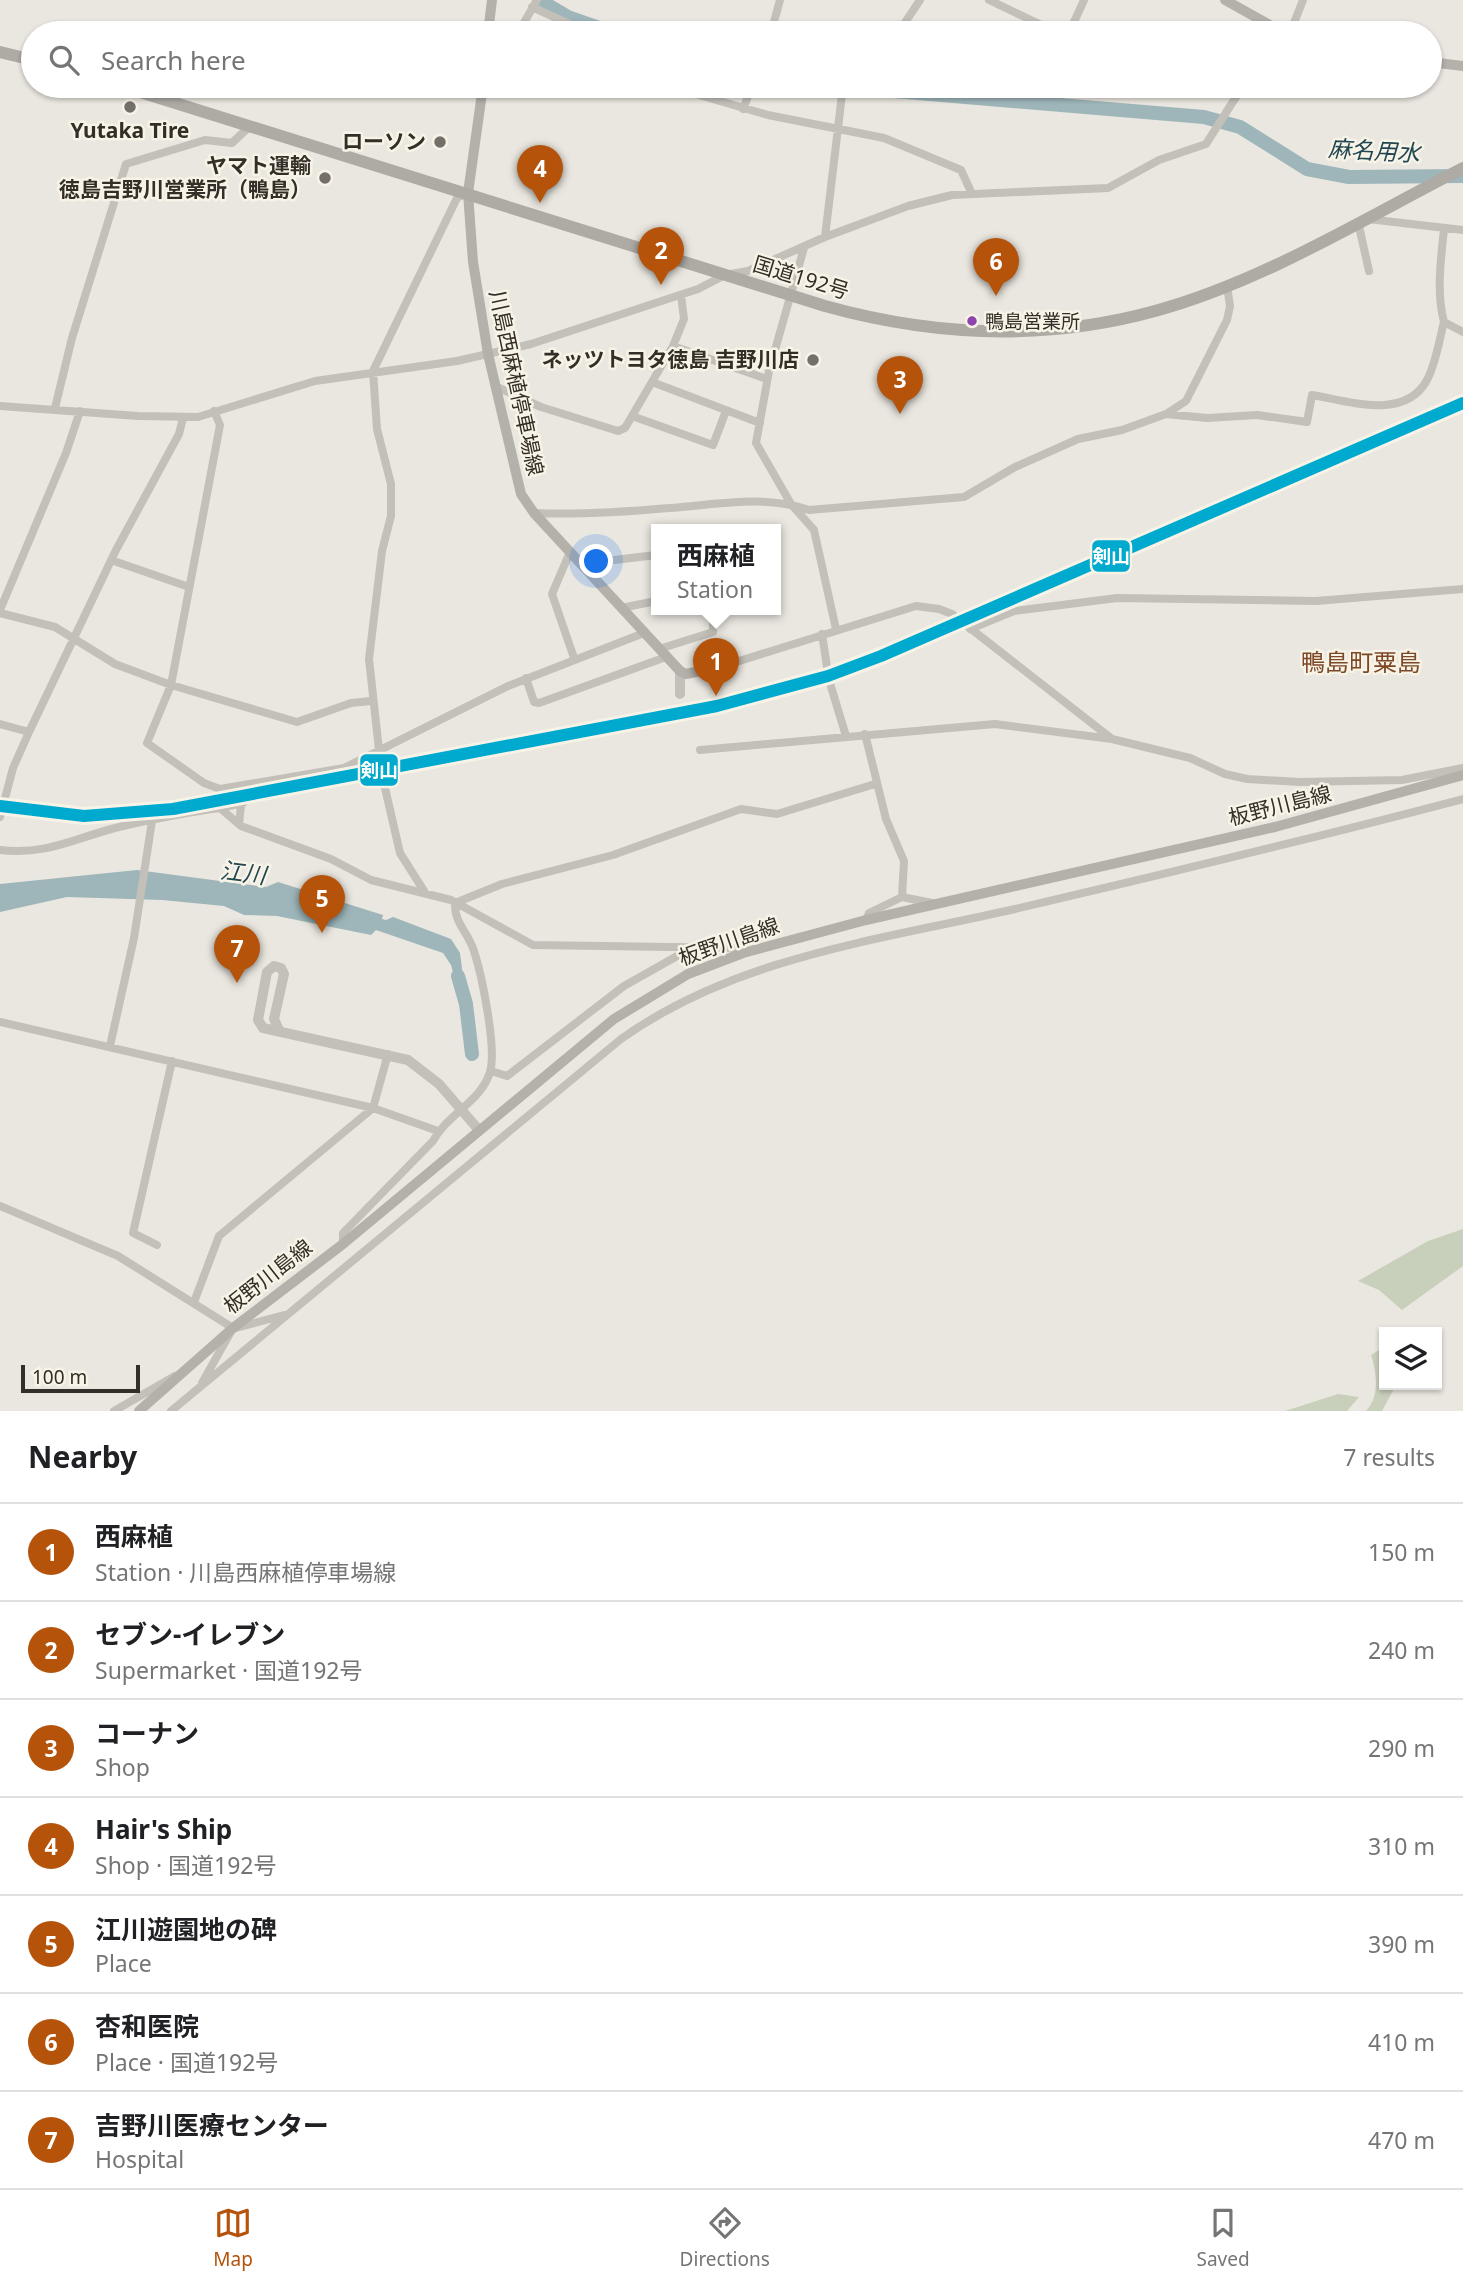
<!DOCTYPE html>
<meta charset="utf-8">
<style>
body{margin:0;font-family:"Noto Sans","Noto Sans JP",sans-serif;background:#f6f6f6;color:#202124}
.controls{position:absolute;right:21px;bottom:21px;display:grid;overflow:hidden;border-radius:0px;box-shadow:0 2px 5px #0004}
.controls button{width:63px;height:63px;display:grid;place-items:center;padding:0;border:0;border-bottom:2px solid #e0e0e0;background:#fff;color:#202124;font:35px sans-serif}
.scale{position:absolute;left:21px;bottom:18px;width:119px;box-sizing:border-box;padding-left:7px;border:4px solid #342e28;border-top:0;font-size:19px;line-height:24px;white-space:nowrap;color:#342e28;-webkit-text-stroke:5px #f8f3e7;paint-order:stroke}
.you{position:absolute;left:597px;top:562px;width:24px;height:24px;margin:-18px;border:5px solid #fff;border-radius:50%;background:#1a73e8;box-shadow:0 0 0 10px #1a73e833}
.badge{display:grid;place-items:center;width:46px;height:46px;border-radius:50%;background:#b45309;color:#fff;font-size:23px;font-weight:700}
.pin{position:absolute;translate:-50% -58px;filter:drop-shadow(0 2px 4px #0008)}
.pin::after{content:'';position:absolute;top:37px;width:24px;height:21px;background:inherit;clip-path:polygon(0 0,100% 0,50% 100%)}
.popup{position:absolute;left:651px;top:524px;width:130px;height:91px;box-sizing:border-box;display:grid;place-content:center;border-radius:0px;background:#fff;filter:drop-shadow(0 2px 5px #0005);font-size:23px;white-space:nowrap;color:#757577}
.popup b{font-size:26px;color:#202124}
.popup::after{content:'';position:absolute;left:50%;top:100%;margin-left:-14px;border:14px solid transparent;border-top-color:#fff}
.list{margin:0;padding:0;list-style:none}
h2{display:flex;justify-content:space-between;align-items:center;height:91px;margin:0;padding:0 28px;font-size:30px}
h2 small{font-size:23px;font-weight:400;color:#757577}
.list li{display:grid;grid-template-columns:46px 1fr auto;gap:21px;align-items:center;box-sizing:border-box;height:98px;padding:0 28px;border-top:2px solid #e0e0e0}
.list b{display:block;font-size:26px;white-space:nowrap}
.list p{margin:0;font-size:23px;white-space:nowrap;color:#757577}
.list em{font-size:23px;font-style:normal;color:#757577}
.icon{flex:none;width:38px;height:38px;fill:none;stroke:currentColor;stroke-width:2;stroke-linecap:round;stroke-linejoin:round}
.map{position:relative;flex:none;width:1463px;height:1411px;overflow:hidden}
.search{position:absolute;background:#fff;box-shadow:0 2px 5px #0004;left:21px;right:21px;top:21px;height:77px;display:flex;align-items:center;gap:18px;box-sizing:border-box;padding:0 24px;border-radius:38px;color:#757577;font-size:26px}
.sheet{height:777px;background:#fff}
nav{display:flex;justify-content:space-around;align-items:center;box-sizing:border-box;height:98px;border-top:2px solid #e0e0e0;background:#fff;font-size:19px;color:#757577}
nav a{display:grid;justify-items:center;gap:4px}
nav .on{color:#b45309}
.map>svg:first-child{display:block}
</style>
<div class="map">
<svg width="1463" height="1411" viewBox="0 0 1463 1411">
<rect width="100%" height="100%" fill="#eae7e0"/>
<path fill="#c8d0bb" d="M 1463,1229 L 1463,1266 L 1402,1310 L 1379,1290 L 1358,1281 L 1428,1241 Z
M 1384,1347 L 1384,1385 L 1396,1385 L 1382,1411 L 1366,1411 C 1380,1396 1377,1374 1371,1355 Z
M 1338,1394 L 1359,1397 L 1347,1411 L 1285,1411 Z"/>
<path fill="#9eb6ba" d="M 137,870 L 266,887 L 278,882 L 383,915 L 382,919 L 386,920 L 393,917 L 451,939 L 460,953 L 465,992 L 459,993 L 451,965 L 443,953 L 376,930 L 371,935 L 277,916 L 244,915 L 224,906 L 162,900 L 67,897 L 0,912 L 0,884 Z"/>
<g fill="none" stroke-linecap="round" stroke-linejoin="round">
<path stroke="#9eb6ba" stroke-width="14" d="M 539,0 L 568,17 L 614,33
M 835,86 L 1204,117 L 1240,127 L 1307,169 L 1349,177 L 1463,176
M 458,976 L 466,1004 L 472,1054"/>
<path stroke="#c3bfb9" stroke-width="8" d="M 989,0 L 1058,33
M 532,7 L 589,33
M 518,33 L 537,0
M 771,33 L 780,0
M 898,33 L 920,0
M 1069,33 L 1084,0
M 1290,33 L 1303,0
M 668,86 L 768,115 L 884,138 L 961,170 L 972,194
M 743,109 L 752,86
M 1368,219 L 1463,230
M 1358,222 L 1369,271
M 1444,229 C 1441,259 1436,292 1444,322 L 1463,332
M 825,237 L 843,86
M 804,248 L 769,371 L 756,443 L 791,504 L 814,530 L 836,629
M 673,346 L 767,379
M 652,382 L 760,423
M 495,386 L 541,407 L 618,431 L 625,428 L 673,346 L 684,319 L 681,295
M 0,406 L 138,416 L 198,417 L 315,381 L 457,361 L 531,344 L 698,289 L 725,275 L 748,271 L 825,237 L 908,206 L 952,195 L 1108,188 L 1159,160 L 1206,144 L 1243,86
M 55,408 L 72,338 L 126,164 L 205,140 L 232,143 L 250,126
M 214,411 L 220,425 L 171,685 L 147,743 L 204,783 L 220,789 L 344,768 L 508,686 L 644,633
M 1166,414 L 1207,418 L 1257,415 L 1307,422 L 1312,395 C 1348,401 1405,421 1427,380 C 1436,363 1439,341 1444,322
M 632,416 L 713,445 L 726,411
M 534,513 C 580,515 624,512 669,508 C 715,505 765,494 809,510 L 964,497 L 1015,467 L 1078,439 L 1122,430 L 1166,414 L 1186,401 L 1227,320 L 1230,306 L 1227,286
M 570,552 L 552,594 L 574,658
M 111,560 L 189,587
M 581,564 L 656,555
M 621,608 L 656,601
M 0,610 L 66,453 L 80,411
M 0,613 L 55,627 L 115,664 L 171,685 L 297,722 L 351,703 L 371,701
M 970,629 L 1014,611 L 1117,598 L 1316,601 L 1463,589
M 822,634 L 829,680 L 846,736
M 659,649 L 713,632 L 713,610
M 720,667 L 916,606 L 939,609 L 952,614 L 1112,739 L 1190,758 L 1225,774 L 1247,779 L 1300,782 L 1402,780 L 1463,768
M 526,678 L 534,702 L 539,703 L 666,657
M 0,724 L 29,732
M 865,734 L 886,819 L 904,861 L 902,897 L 869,913 L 866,920
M 379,750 L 369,659 L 382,551 L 391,516 L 391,484 L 377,429 L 373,371 L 457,198 L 465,194
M 700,750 L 995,724 L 1112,739
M 382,775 L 400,853 L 424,891
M 220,808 L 243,803
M 0,817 L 13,768 L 29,732 L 116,550 L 179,434 L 183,418
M 239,824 L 243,787
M 0,850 C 48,856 79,836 123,826 C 154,819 188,812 220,808 L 241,826 L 331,859 L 371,880 L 451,900 L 533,945 L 741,948 L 743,953
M 902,897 L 932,903
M 455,903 L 502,884 L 613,855 L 741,809 L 777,814 L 875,784
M 0,1022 L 373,1108 L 438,1131
M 110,1046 L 134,938 L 152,821
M 491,1071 L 507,1076 L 624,986 L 686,951
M 0,1206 L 118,1256 L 233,1328
M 343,1244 L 343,1233 L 433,1141 C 447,1114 481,1102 490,1072 C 497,1049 482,976 474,951 C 468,932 454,923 455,903
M 157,1245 L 133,1233 L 172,1061
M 194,1302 L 219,1236 L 373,1108 L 388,1054
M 236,1328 L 284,1315
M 202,1383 L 233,1328
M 114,1411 L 175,1376
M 171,1411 L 621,1039 C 736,957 879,940 1015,909 C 1165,874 1314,838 1463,799"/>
<path stroke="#c3bfb9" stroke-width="10" d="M 680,671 L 680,694
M 279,1030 L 274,1019 L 284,974 L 281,968 L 274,966 L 267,972 L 258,1020 L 263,1028 L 408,1060 L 439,1084 L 478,1129"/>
<path stroke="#b4b0aa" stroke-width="10" d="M 1225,0 L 1284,33
M 488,33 L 492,0
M 1430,62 L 1463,66
M 483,86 L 468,193 L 473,262 L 488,354 L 521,494 L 534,513 L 680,671 L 686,674 L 720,667
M 139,1411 L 233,1328 L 343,1244 L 614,1019 L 688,974 L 743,953 L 866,920 L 1275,827 L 1463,775"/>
<path stroke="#aeaaa4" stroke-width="12" d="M 0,52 L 33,60
M 121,86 L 825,306 C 933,336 1046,341 1155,311 C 1262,282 1365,218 1463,168"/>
<defs>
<path id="rail-1" d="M 0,806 L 84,816 L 173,809 L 717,706 L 828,676 L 881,656 L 1463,403"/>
</defs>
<use href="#rail-1" stroke="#f8f3e7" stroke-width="18"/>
<use href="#rail-1" stroke="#00a9ce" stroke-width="12"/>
</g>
<g fill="#746f68" stroke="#f8f3e7" stroke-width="2.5">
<circle cx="130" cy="107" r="7"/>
<circle cx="440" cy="142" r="7"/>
<circle cx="325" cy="178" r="7"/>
<circle cx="813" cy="360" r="7"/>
</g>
<circle fill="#8e44ad" stroke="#f8f3e7" stroke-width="2.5" cx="972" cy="321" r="6"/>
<g text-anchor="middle" stroke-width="5" stroke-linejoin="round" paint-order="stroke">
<g font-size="19" fill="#342e28" stroke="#f8f3e7" text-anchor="start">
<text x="985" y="328">鴨島営業所</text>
</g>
<g font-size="21" font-weight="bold" fill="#342e28" stroke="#f8f3e7" text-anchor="end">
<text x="130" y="138" text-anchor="middle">Yutaka Tire</text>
<text x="426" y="149">ローソン</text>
<text x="311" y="173">ヤマト運輸<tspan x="311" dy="24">徳島吉野川営業所（鴨島）</tspan></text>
<text x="799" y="367">ネッツトヨタ徳島 吉野川店</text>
</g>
<g font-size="21" fill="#342e28" stroke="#f8f3e7">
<text transform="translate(801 278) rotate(17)" y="7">国道192号</text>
<text transform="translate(516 383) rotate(78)" y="7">川島西麻植停車場線</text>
<text transform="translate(1280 806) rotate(-14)" y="7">板野川島線</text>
<text transform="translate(729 942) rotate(-19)" y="7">板野川島線</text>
<text transform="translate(268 1277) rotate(-38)" y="7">板野川島線</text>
</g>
<g font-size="23" font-style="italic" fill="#214752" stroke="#f8f3e7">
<text transform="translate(1374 151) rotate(3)" y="8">麻名用水</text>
<text transform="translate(243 873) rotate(7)" y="8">江川</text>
</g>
<g font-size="24" fill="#7c4927" stroke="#f8f3e7">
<text x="1361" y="671">鴨島町粟島</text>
</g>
</g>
<g stroke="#f8f3e7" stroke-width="2.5">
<rect x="1091" y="539" width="40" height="34" rx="7" fill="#00a9ce"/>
<rect x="359" y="753" width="40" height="34" rx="7" fill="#00a9ce"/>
</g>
<g font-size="19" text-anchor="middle" font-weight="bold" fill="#fff">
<text x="1111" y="563">剣山</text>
<text x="379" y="777">剣山</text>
</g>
</svg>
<div class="controls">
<button><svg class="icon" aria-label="layers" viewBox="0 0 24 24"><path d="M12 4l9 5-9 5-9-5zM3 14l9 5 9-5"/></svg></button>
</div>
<div class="scale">100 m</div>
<div class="you"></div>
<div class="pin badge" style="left:716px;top:696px">1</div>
<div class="popup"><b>西麻植</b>Station</div>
<div class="pin badge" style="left:661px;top:285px">2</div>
<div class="pin badge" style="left:900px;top:414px">3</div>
<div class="pin badge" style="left:540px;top:203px">4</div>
<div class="pin badge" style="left:322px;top:933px">5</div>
<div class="pin badge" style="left:996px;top:296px">6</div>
<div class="pin badge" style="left:237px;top:983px">7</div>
<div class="search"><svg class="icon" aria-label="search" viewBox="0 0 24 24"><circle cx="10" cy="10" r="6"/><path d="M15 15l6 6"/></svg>Search here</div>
</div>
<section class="sheet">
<h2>Nearby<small>7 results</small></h2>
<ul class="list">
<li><span class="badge">1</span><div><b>西麻植</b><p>Station · 川島西麻植停車場線</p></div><em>150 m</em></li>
<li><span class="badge">2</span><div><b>セブン-イレブン</b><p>Supermarket · 国道192号</p></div><em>240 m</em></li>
<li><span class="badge">3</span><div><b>コーナン</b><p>Shop</p></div><em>290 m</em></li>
<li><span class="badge">4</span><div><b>Hair's Ship</b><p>Shop · 国道192号</p></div><em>310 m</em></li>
<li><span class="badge">5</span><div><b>江川遊園地の碑</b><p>Place</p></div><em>390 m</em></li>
<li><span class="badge">6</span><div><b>杏和医院</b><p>Place · 国道192号</p></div><em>410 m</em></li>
<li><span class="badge">7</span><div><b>吉野川医療センター</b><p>Hospital</p></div><em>470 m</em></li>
</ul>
</section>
<nav>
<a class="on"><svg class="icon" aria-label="map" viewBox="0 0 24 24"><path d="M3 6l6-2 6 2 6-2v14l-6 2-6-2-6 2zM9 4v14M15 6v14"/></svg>Map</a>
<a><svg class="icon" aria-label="directions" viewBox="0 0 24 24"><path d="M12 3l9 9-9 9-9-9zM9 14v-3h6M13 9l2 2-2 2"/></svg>Directions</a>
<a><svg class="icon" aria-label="saved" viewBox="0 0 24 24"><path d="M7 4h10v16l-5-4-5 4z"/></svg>Saved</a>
</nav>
